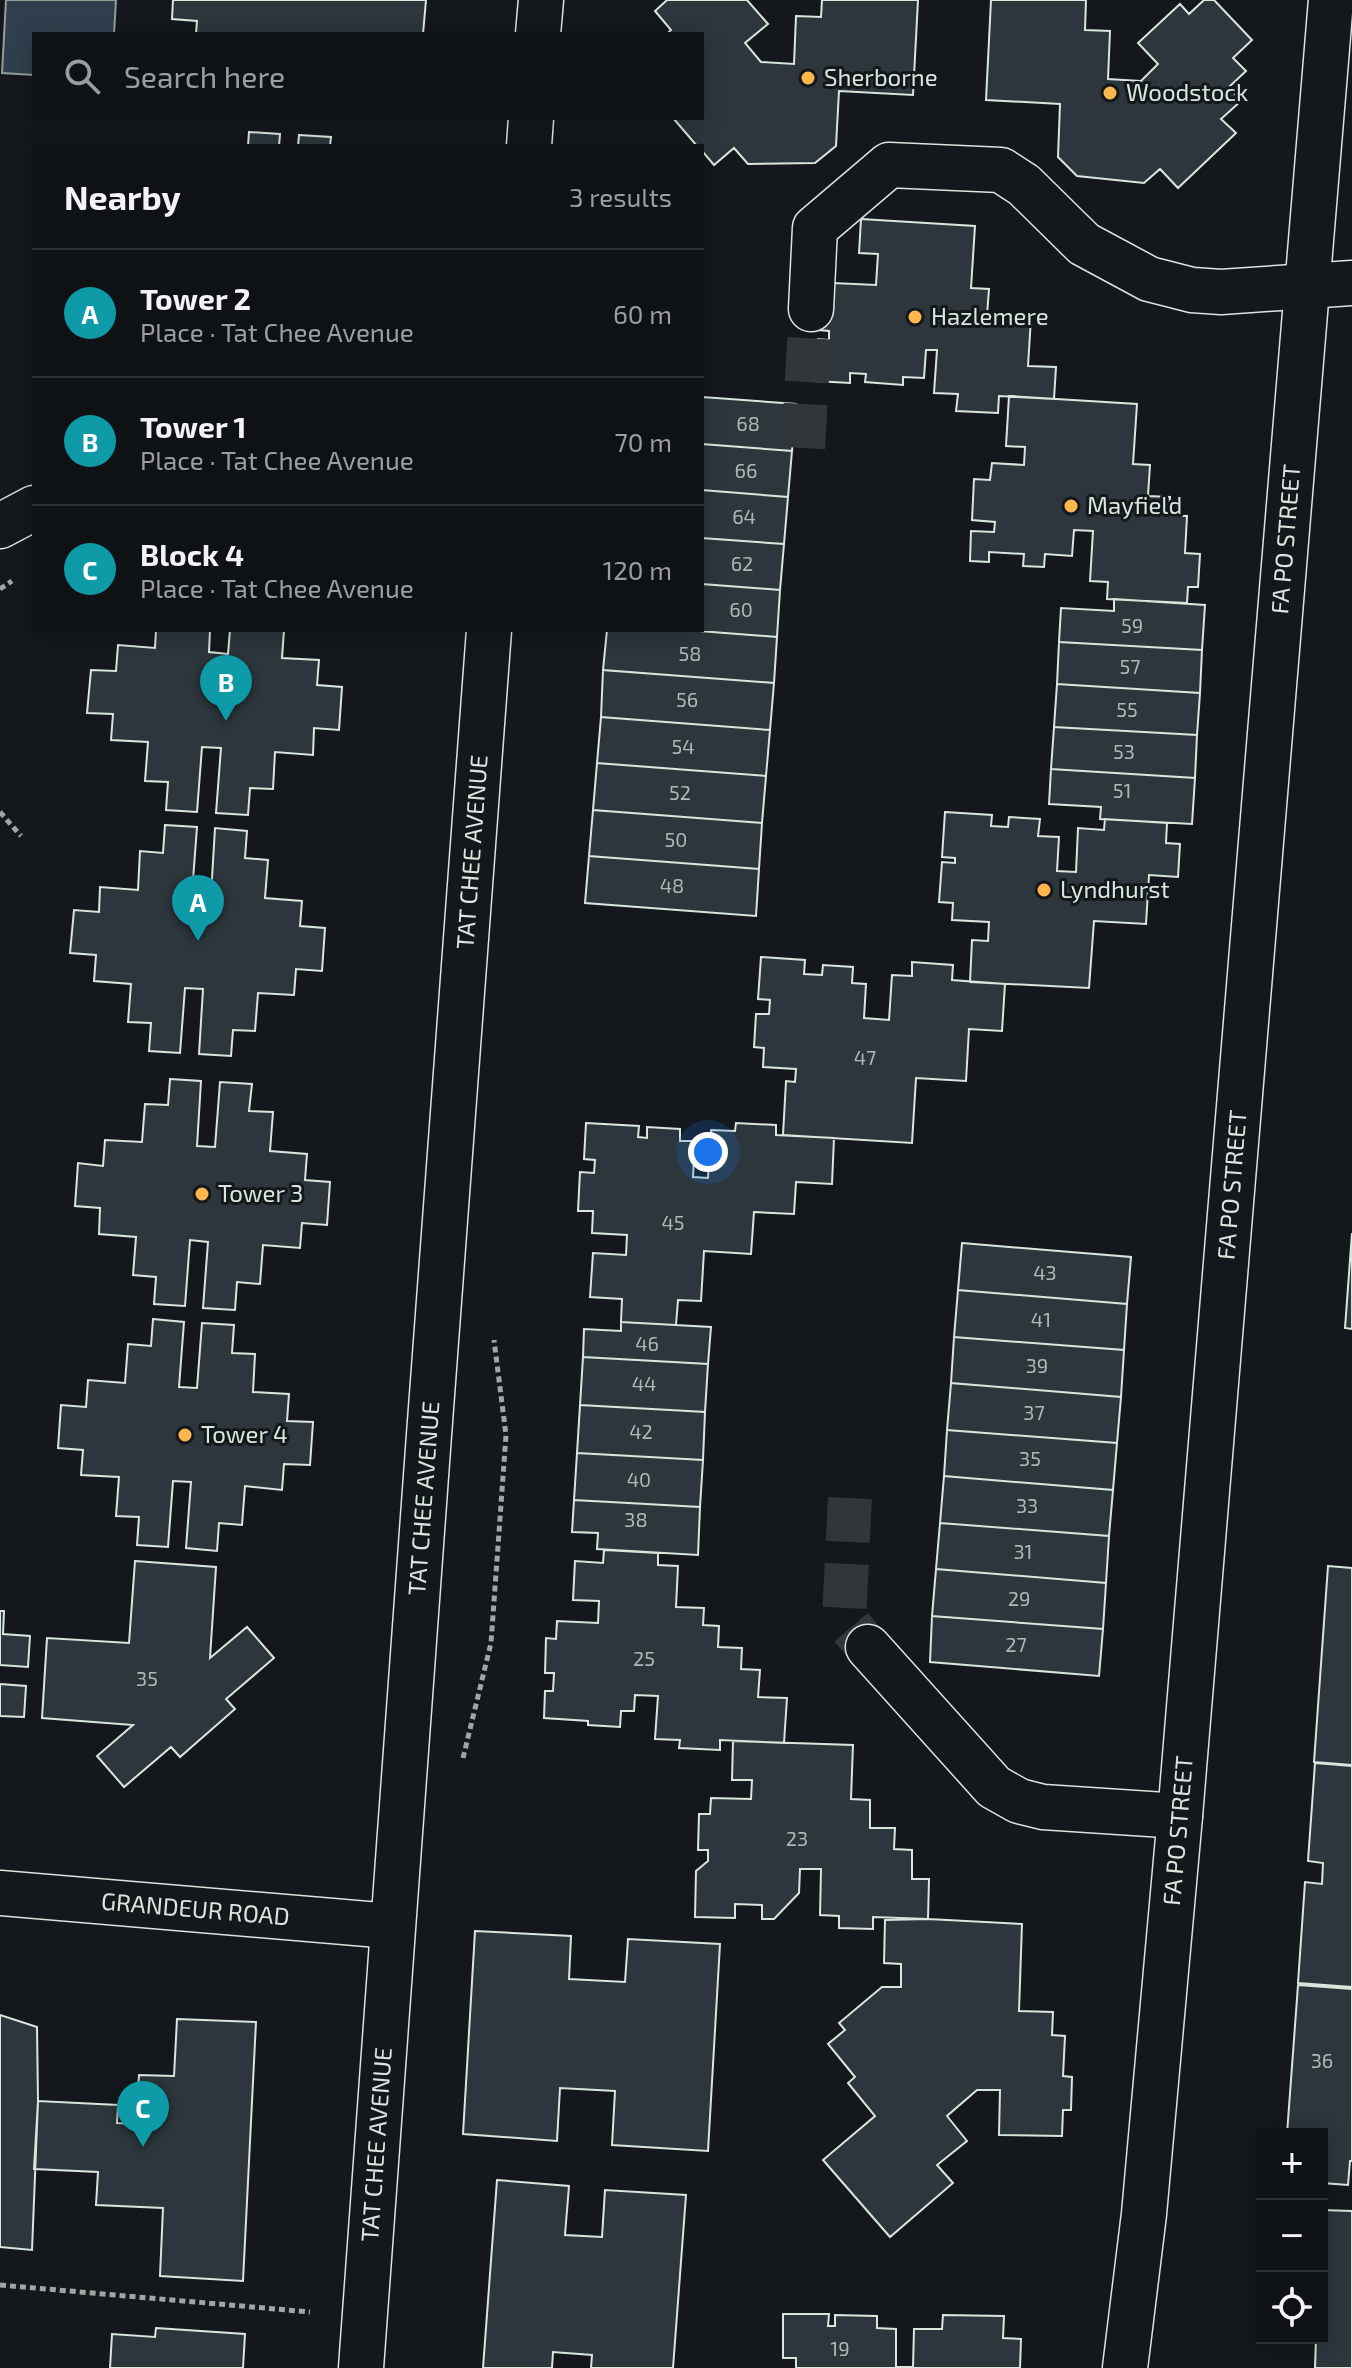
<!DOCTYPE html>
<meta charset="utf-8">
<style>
body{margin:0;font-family:"Exo 2",sans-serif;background:#181b1e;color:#f1f3f6}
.controls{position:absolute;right:24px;bottom:24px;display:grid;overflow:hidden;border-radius:0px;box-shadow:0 4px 20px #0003}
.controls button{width:72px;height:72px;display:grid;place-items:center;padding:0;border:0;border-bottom:2px solid #2f3234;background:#0f1215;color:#f1f3f6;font:40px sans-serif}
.you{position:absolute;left:708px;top:1152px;width:28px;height:28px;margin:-20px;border:6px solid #fff;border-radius:50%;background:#1a73e8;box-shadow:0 0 0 12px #1a73e833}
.badge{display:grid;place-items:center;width:52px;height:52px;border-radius:50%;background:#0f766e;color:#fff;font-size:26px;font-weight:700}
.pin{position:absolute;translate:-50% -66px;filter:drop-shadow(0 2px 4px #0008)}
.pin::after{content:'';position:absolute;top:42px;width:28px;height:24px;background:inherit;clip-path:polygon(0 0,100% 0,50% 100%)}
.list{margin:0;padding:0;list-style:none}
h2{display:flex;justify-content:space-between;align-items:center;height:104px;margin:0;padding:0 32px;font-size:34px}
h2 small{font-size:26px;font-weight:400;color:#9b9ea0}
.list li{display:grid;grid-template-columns:52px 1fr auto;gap:24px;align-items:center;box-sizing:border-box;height:128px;padding:0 32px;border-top:2px solid #2f3234}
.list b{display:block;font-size:30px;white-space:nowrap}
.list p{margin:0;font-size:26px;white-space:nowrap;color:#9b9ea0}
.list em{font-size:26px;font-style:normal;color:#9b9ea0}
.icon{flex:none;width:44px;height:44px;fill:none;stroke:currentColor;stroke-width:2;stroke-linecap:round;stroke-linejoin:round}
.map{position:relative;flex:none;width:1352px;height:2368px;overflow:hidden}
.search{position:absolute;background:#0f1215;box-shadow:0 4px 20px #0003;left:32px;top:32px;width:672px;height:88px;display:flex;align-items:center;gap:20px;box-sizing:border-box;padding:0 28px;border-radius:0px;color:#9b9ea0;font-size:30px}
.panel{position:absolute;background:#0f1215;box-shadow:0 4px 20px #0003;left:32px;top:144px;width:672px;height:488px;border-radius:0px}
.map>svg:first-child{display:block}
</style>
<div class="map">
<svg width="1352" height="2368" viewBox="0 0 1352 2368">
<rect width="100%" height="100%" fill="#14181c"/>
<path fill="#2f3f4d" stroke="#939e99" stroke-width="2" d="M 6,0 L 116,0 L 114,34 L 34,34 L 34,75 L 2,73 Z"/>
<path fill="#2c363c" stroke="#d8e6dc" stroke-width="2" d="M 173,0 L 426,0 L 423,34 L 196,34 L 197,21 L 172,19 Z
M 667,0 L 747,0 L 768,24 L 745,43 L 761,62 L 794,64 L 796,16 L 821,17 L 822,0 L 918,0 L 913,95 L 839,91 L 836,146 L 815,163 L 748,164 L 734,148 L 714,165 L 702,151 L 702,146 L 697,146 L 673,118 L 702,118 L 702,34 L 667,34 L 671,30 L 655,11 Z
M 991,0 L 1086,0 L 1085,30 L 1110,31 L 1108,79 L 1141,81 L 1158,64 L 1138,43 L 1180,4 L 1189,14 L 1204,0 L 1214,0 L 1252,40 L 1233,58 L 1246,71 L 1229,87 L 1241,101 L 1221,119 L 1236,133 L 1178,188 L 1160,169 L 1144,183 L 1077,176 L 1058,157 L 1060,104 L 986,100 Z
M 249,132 L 280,134 L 279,146 L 248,146 Z
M 299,135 L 331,137 L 330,146 L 298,146 Z
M 861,219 L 975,226 L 971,288 L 989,289 L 987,315 L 1031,318 L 1028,366 L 1056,367 L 1054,399 L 999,396 L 998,413 L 956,411 L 958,394 L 934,393 L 937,350 L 926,350 L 924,378 L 903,377 L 903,385 L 865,382 L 866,374 L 850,373 L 850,383 L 815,381 L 818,339 L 829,340 L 829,331 L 819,330 L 821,298 L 833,283 L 876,285 L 878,254 L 859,253 Z
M 1009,396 L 1137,404 L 1133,464 L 1150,465 L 1148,496 L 1170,497 L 1169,515 L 1187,516 L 1185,553 L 1200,554 L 1198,587 L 1188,587 L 1187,603 L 1107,599 L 1108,582 L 1090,581 L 1093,531 L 1074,530 L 1072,556 L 1045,554 L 1044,567 L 1023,566 L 1024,554 L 989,552 L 989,562 L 970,561 L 971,531 L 994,532 L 995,522 L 972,520 L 974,479 L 990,480 L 992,463 L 1024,465 L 1025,447 L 1006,446 Z
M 702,397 L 796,404 L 792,451 L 702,444 Z
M 702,444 L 792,451 L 788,497 L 702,490 Z
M 702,490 L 788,497 L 784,544 L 702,538 Z
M 702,538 L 784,544 L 780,590 L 702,584 Z
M 702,584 L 780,590 L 777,637 L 686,630 L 702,630 Z
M 1114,599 L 1205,605 L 1202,650 L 1059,642 L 1061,608 L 1114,611 Z
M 156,630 L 210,630 L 209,652 L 228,654 L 230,630 L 284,630 L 282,658 L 319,660 L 317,685 L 342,687 L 339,730 L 314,728 L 313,755 L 275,752 L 273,789 L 250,788 L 248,815 L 216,813 L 221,748 L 202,747 L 197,812 L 166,810 L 168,782 L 145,781 L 148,742 L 111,740 L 113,714 L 87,713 L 91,670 L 116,671 L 118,645 L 155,648 Z
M 607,630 L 686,630 L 777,637 L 774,683 L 603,670 Z
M 1059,642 L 1202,650 L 1200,693 L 1057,684 Z
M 603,670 L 774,683 L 770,730 L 601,717 Z
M 1057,684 L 1200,693 L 1197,735 L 1054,727 Z
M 601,717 L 770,730 L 766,776 L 597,763 Z
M 1054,727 L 1197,735 L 1195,778 L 1051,769 Z
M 597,763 L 766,776 L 762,823 L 593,810 Z
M 1051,769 L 1195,778 L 1192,824 L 1100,819 L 1101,807 L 1049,804 Z
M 593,810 L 762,823 L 759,869 L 589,856 Z
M 945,812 L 992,815 L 991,826 L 1008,827 L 1009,817 L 1040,819 L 1038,836 L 1059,837 L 1057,871 L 1076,872 L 1078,828 L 1104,830 L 1105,819 L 1167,823 L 1166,843 L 1180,844 L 1178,877 L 1149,875 L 1146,924 L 1094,921 L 1089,988 L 970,982 L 972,940 L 988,941 L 989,922 L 952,920 L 953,903 L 939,902 L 942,862 L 955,863 L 955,858 L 942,857 Z
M 165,825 L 197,827 L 192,893 L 211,895 L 215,828 L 247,831 L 245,858 L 268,860 L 265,898 L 302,901 L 300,926 L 325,928 L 322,971 L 296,969 L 294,995 L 258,993 L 255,1031 L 233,1030 L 231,1056 L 199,1054 L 203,989 L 185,988 L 180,1053 L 149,1051 L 151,1023 L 128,1022 L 131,984 L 94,981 L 96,955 L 70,953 L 74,910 L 99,912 L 100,887 L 138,890 L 140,851 L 163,853 Z
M 589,856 L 759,869 L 756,916 L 585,903 Z
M 761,957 L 805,960 L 804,974 L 822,975 L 823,965 L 853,967 L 852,983 L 866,984 L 864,1018 L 889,1020 L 892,975 L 912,976 L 912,962 L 953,965 L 952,980 L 1005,984 L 1002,1031 L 969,1029 L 966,1081 L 916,1078 L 912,1143 L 783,1135 L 786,1081 L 795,1082 L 796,1069 L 763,1067 L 764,1048 L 754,1047 L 756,1014 L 769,1014 L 770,1000 L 758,999 Z
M 170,1079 L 201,1081 L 197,1146 L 215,1147 L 220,1082 L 252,1084 L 249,1111 L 273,1112 L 270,1151 L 307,1154 L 305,1180 L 330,1182 L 327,1225 L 302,1223 L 300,1248 L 263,1245 L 260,1284 L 237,1282 L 235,1310 L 203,1308 L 208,1242 L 190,1240 L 185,1306 L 154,1304 L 156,1277 L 133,1275 L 136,1237 L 99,1234 L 100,1208 L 75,1206 L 78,1163 L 103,1166 L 105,1140 L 142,1142 L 145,1104 L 168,1105 Z
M 586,1123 L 639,1126 L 638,1137 L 647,1138 L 647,1127 L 680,1129 L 680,1141 L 695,1141 L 693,1177 L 708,1178 L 711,1130 L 735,1131 L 736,1123 L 776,1125 L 776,1135 L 834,1138 L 832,1184 L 796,1182 L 794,1214 L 754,1212 L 751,1254 L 704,1251 L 701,1301 L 678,1300 L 676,1325 L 621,1322 L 622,1299 L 590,1297 L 593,1253 L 626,1255 L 627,1235 L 592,1233 L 593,1211 L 578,1211 L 580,1172 L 594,1173 L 595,1160 L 584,1159 Z
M 1352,1233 L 1352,1329 L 1345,1328 Z
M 962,1243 L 1131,1257 L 1127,1304 L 958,1290 Z
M 958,1290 L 1127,1304 L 1124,1350 L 954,1337 Z
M 153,1319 L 184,1322 L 179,1387 L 197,1388 L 202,1323 L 234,1325 L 232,1353 L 255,1354 L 253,1392 L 289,1394 L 287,1421 L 313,1422 L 310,1465 L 284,1464 L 282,1490 L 245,1486 L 242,1525 L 219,1523 L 217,1551 L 186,1548 L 191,1482 L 173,1481 L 168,1547 L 137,1545 L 139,1517 L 116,1516 L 119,1477 L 81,1475 L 83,1450 L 58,1448 L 61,1405 L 86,1407 L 88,1380 L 125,1383 L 128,1344 L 151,1346 Z
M 621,1322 L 711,1327 L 708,1364 L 583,1357 L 584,1329 L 621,1331 Z
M 954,1337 L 1124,1350 L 1121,1397 L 951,1383 Z
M 583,1357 L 708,1364 L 705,1412 L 580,1405 Z
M 951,1383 L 1121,1397 L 1117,1443 L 947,1430 Z
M 580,1405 L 705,1412 L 703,1460 L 577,1453 Z
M 947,1430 L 1117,1443 L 1113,1490 L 944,1476 Z
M 577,1453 L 703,1460 L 700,1507 L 574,1500 Z
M 944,1476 L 1113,1490 L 1109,1536 L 940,1523 Z
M 574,1500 L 700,1507 L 698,1555 L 597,1549 L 598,1533 L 572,1532 Z
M 940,1523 L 1109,1536 L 1106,1583 L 936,1569 Z
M 604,1550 L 658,1553 L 658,1565 L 678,1566 L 676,1607 L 704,1608 L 703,1625 L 719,1626 L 718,1647 L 742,1648 L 741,1669 L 760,1670 L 758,1697 L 787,1698 L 784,1743 L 720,1740 L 720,1750 L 679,1748 L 680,1740 L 655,1739 L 658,1696 L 635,1695 L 634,1711 L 621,1711 L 620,1727 L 588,1725 L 588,1721 L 544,1718 L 545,1691 L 553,1691 L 554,1673 L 545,1673 L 546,1638 L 556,1639 L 557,1621 L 598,1623 L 599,1601 L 573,1600 L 575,1561 L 603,1563 Z
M 135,1561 L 216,1567 L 210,1658 L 247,1627 L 274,1658 L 226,1699 L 235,1709 L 180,1757 L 171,1747 L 124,1787 L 97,1756 L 133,1725 L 42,1718 L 47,1638 L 129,1643 Z
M 1328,1566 L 1352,1568 L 1352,1765 L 1314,1762 Z
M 936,1569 L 1106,1583 L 1103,1629 L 932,1616 Z
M 0,1611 L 4,1611 L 3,1634 L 30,1636 L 28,1667 L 0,1665 Z
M 932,1616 L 1103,1629 L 1099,1676 L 930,1662 Z
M 0,1684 L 26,1686 L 24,1717 L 0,1716 Z
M 733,1741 L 853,1745 L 851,1799 L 870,1800 L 870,1828 L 895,1828 L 894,1849 L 912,1850 L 912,1879 L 929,1879 L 928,1919 L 873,1917 L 873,1929 L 839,1928 L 839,1916 L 820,1915 L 821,1869 L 800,1869 L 799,1893 L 774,1919 L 762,1919 L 762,1905 L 735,1904 L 735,1918 L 695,1917 L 696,1871 L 708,1861 L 708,1850 L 698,1850 L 699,1814 L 710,1814 L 711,1798 L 751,1799 L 752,1780 L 732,1780 Z
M 1315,1763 L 1352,1766 L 1352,1987 L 1298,1983 L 1305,1882 L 1322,1884 L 1323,1863 L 1308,1861 Z
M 928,1919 L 1022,1924 L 1019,2011 L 1053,2012 L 1052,2035 L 1065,2036 L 1063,2076 L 1072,2077 L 1071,2110 L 1063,2110 L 1062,2136 L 999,2135 L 1000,2090 L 977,2090 L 947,2116 L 967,2141 L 937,2165 L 953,2183 L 890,2237 L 823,2160 L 875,2116 L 848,2083 L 855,2077 L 828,2044 L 845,2030 L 839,2023 L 882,1987 L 901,1987 L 901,1964 L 884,1963 L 885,1920 Z
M 475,1931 L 571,1936 L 569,1979 L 625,1982 L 628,1939 L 720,1944 L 708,2151 L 612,2145 L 615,2091 L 560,2088 L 557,2141 L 463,2134 Z
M 1298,1985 L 1352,1989 L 1352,2161 L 1350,2161 L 1348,2185 L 1322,2183 L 1322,2134 L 1287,2134 Z
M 0,2015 L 37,2027 L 38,2101 L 32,2250 L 0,2247 Z
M 177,2019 L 256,2022 L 243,2281 L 160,2276 L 163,2208 L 96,2205 L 98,2172 L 34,2169 L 38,2101 L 118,2105 L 117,2123 L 136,2124 L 139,2075 L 174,2076 Z
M 497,2180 L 569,2186 L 565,2235 L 602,2237 L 605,2190 L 686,2195 L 673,2368 L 591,2368 L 592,2355 L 553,2352 L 552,2368 L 483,2368 Z
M 1322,2210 L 1352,2211 L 1352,2368 L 1315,2368 L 1316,2338 L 1322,2338 Z
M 783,2314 L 829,2314 L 828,2326 L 835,2326 L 835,2315 L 877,2316 L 877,2328 L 896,2329 L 896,2367 L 913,2367 L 914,2329 L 942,2329 L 943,2315 L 1004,2316 L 1003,2338 L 1021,2339 L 1020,2368 L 796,2368 L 796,2358 L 783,2358 Z
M 156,2328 L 245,2334 L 243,2368 L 110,2368 L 112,2334 L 155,2337 Z"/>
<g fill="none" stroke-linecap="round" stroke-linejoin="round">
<path stroke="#313739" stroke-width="44" stroke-dasharray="44 22" stroke-linecap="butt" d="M 803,448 L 811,309
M 850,1498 L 844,1619 L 868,1647"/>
<defs>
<g id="minor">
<path d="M 811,309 L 815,228 L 889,165 L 1001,170 L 1024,185 L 1084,244 L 1149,279 L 1192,290 L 1221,292 L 1352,283"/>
<path d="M 0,526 L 34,508"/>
<path d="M 868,1647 L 994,1787 L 1019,1801 L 1043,1807 L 1180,1816"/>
<path id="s1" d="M 0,1893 L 391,1926"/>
<path id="s2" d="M 1125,2368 L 1144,2214 L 1180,1816 L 1331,0"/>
</g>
<g id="major">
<path d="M 538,34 L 541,0"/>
<path d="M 529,146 L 531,118"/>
<path id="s3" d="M 361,2368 C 402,1789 446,1209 489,630"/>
</g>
</defs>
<use href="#minor" stroke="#d8e6dc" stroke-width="47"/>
<use href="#major" stroke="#d8e6dc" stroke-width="47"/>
<path stroke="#9da8a2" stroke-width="5" stroke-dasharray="6 4" stroke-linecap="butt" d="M 0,589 L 12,581
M 0,812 L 21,836
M 463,1758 L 491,1643 L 506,1435 L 494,1340
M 0,2285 L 310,2312"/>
<use href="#minor" stroke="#14181c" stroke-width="44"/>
<use href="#major" stroke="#14181c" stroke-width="44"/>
</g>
<g fill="#ffb74d" stroke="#14181c" stroke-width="3">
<circle cx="808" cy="78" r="8"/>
<circle cx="1110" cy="93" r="8"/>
<circle cx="915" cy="317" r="8"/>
<circle cx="1071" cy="506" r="8"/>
<circle cx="1044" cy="890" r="8"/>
<circle cx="202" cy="1194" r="8"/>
<circle cx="185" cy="1435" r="8"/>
</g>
<g text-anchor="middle" stroke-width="6" stroke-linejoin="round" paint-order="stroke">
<g font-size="20" fill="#adbab4">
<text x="748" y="431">68</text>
<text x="746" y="478">66</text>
<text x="744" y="524">64</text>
<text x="742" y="571">62</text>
<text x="741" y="617">60</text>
<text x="1132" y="633">59</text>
<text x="690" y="661">58</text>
<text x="1130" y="674">57</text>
<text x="687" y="707">56</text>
<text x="1127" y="717">55</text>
<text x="683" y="754">54</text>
<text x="1124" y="759">53</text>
<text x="1122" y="798">51</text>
<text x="680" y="800">52</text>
<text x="676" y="847">50</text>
<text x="672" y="893">48</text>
<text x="865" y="1065">47</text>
<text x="673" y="1230">45</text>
<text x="1045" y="1280">43</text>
<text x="1041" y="1327">41</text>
<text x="647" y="1351">46</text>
<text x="1037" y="1373">39</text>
<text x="644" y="1391">44</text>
<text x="1034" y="1420">37</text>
<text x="641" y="1439">42</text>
<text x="1030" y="1466">35</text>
<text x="639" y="1487">40</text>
<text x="1027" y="1513">33</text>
<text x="636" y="1527">38</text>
<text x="1023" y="1559">31</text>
<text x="1019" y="1606">29</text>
<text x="1016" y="1652">27</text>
<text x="644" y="1666">25</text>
<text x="147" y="1686">35</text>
<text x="797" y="1846">23</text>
<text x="1322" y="2068">36</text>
<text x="840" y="2356">19</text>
</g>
<g font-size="24" fill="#d8e6dc" stroke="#14181c" text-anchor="start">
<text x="824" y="86">Sherborne</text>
<text x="1126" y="101">Woodstock</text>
<text x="931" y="325">Hazlemere</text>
<text x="1087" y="514">Mayfield</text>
<text x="1060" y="898">Lyndhurst</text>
<text x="218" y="1202">Tower 3</text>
<text x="201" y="1443">Tower 4</text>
</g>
<g font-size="24" fill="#d8e6dc" stroke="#14181c">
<text dy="8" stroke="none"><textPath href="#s2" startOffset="1836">FA PO STREET</textPath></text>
<text dy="8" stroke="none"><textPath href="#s3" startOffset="1520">TAT CHEE AVENUE</textPath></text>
<text dy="8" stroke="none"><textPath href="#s2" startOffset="1188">FA PO STREET</textPath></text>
<text dy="8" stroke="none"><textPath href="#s3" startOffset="872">TAT CHEE AVENUE</textPath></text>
<text dy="8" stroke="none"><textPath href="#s2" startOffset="540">FA PO STREET</textPath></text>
<text dy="8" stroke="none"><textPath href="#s1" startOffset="196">GRANDEUR ROAD</textPath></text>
<text dy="8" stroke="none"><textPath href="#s3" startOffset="224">TAT CHEE AVENUE</textPath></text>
</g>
</g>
</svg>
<div class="controls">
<button>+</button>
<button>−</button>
<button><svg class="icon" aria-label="locate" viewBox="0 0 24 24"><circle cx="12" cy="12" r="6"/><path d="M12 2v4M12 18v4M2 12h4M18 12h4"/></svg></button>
</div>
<div class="you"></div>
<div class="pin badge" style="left:198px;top:941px;background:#0f9aa8">A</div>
<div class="pin badge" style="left:226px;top:721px;background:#0f9aa8">B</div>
<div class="pin badge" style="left:143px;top:2147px;background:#0f9aa8">C</div>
<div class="search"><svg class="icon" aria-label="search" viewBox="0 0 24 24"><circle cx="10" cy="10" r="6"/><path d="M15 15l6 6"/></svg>Search here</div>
<section class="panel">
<h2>Nearby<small>3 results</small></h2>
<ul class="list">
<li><span class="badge" style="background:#0f9aa8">A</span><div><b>Tower 2</b><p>Place · Tat Chee Avenue</p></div><em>60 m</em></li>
<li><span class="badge" style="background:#0f9aa8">B</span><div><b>Tower 1</b><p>Place · Tat Chee Avenue</p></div><em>70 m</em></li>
<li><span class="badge" style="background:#0f9aa8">C</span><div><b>Block 4</b><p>Place · Tat Chee Avenue</p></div><em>120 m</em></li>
</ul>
</section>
</div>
